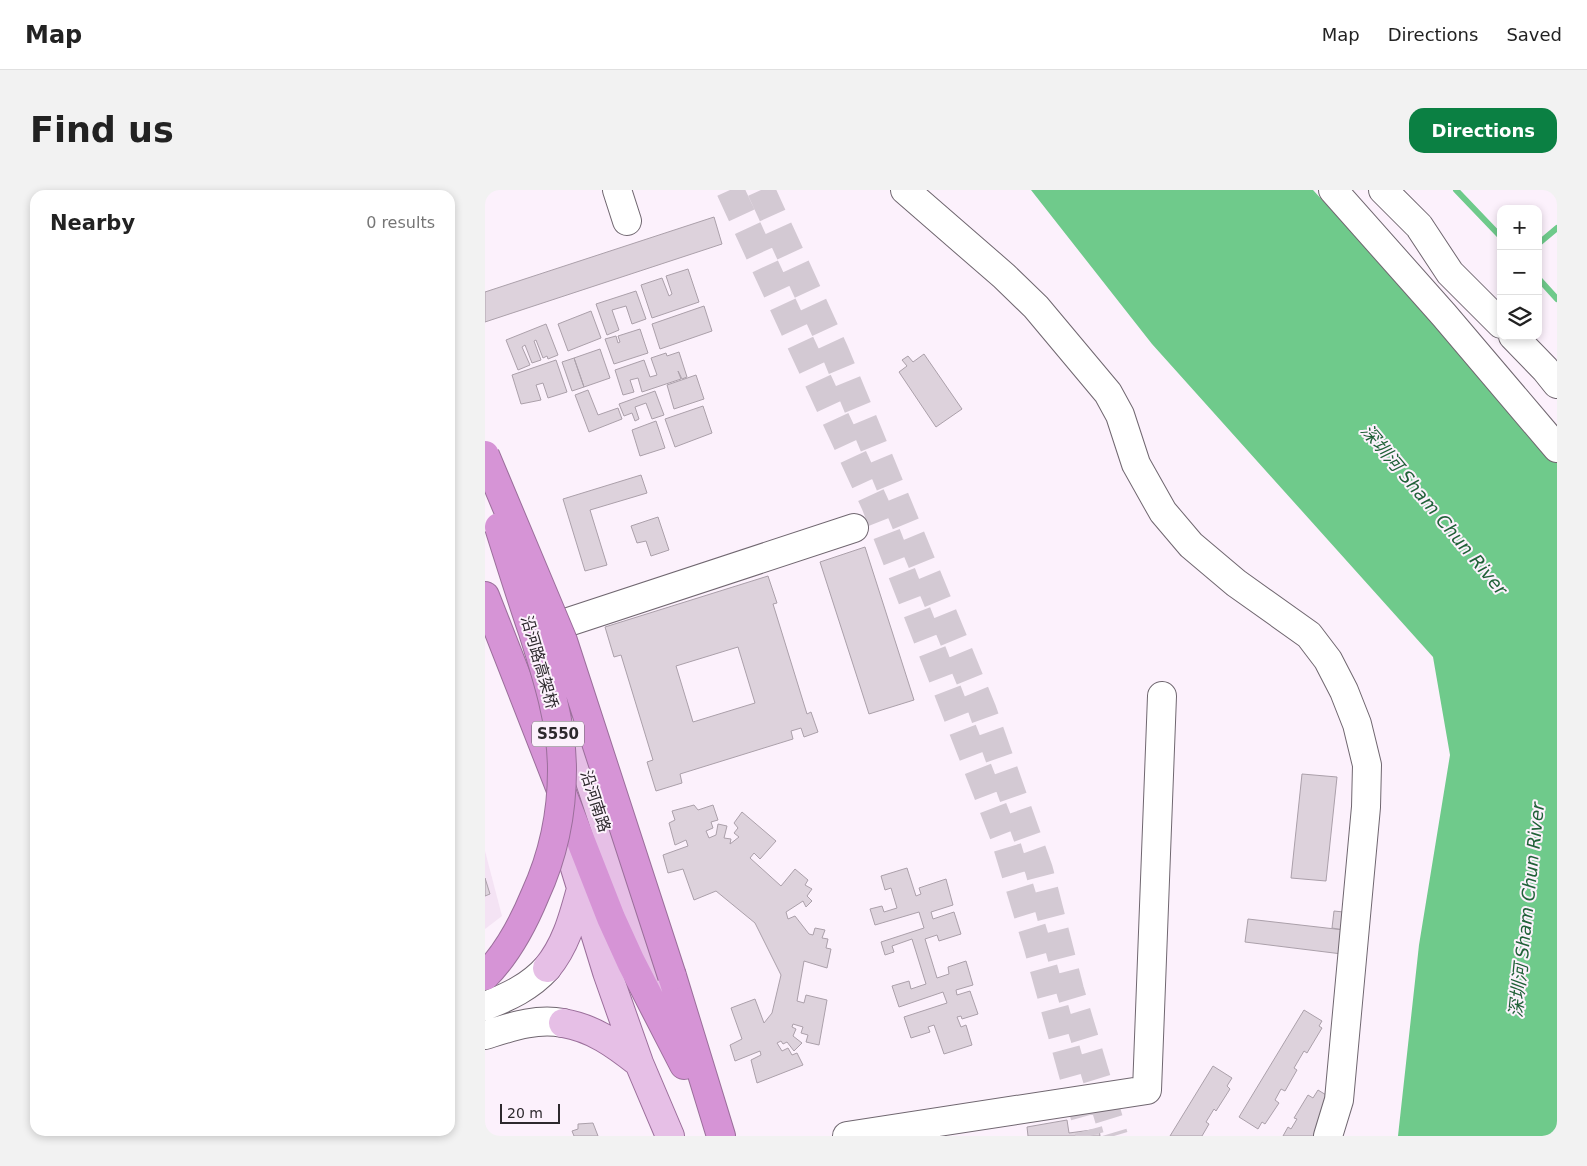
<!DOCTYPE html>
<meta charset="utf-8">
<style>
body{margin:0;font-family:"DejaVu Sans","Noto Sans SC",sans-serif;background:#f2f2f2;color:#222}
.controls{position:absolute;right:15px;top:15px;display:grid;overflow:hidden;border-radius:10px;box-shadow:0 2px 8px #0003}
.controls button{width:45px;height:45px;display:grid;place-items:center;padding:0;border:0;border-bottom:1px solid #e0e0e0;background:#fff;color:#222;font:25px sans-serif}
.scale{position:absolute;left:15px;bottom:12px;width:60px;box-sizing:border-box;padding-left:5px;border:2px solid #2d292d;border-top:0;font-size:14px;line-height:18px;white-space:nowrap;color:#2d292d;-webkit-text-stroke:4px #fcf1fc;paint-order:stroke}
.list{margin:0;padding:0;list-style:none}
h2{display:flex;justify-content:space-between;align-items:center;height:65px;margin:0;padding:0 20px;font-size:21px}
h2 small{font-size:16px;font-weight:400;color:#767676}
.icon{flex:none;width:28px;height:28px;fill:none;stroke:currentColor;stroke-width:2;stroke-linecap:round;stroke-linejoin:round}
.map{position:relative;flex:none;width:1072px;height:946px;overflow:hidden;border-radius:15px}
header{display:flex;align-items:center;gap:30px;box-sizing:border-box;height:70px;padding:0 25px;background:#fff;border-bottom:1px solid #e0e0e0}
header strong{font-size:24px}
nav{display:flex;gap:28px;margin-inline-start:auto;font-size:18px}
.intro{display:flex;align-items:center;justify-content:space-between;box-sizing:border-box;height:120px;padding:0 30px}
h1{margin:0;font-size:35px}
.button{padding:12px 22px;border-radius:15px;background:#0b8043;color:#fff;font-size:18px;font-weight:700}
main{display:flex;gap:30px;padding:0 30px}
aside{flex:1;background:#fff;border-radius:15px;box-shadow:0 2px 8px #0003}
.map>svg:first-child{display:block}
</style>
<header>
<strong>Map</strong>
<nav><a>Map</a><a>Directions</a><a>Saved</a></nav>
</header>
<div class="intro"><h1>Find us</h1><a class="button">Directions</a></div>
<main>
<aside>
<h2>Nearby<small>0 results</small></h2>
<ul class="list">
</ul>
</aside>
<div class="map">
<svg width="1072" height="946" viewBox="0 0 1072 946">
<rect width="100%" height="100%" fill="#fcf1fc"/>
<path fill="#f4e3f4" d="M 0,661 L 17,726 L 0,739 Z"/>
<path fill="#6fca8b" d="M 546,0 L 828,0 L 1024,212 L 1072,270 L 1072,946 L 913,946 L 934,755 L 965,565 L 948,467 L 667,154 Z"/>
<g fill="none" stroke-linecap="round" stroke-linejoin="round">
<path stroke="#6fca8b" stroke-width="6" d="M 971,0 L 1016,47
M 1053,54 L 1072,38
M 1053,88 L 1072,109"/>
</g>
<path fill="#ddd2dc" stroke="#aba0aa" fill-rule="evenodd" d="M 229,27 L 237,54 L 0,132 L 0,102 Z
M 203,79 L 214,112 L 167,128 L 156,95 L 177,88 L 184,106 L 187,104 L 181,86 Z
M 151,101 L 161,129 L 147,134 L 141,116 L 127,120 L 134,140 L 122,145 L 111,114 Z
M 219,116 L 227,141 L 175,159 L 167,134 Z
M 106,121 L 116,148 L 83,161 L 73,134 Z
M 61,134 L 73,165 L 63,169 L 62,166 L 58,168 L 51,150 L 49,151 L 56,170 L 47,173 L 40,155 L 37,157 L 45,175 L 33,180 L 21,150 Z
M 155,139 L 163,163 L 129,174 L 120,149 L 131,146 L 133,153 L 135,152 L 133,146 Z
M 115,159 L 125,188 L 99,197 L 89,168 Z
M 194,162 L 202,187 L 197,189 L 193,181 L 196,189 L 157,202 L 153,188 L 145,190 L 149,202 L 138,205 L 130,180 L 159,170 L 165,187 L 172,185 L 166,168 L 181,163 L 182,166 Z
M 439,164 L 477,219 L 451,237 L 414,182 L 422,176 L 417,170 L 423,166 L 428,172 Z
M 89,168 L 99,197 L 87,201 L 77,172 Z
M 71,170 L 82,202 L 63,208 L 58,193 L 51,195 L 56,210 L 36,214 L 27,185 Z
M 211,185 L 219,209 L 189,219 L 182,195 Z
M 103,200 L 113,225 L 133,218 L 137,229 L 104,242 L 90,205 Z
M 170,201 L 179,225 L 167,229 L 161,213 L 150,217 L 154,229 L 150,231 L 147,223 L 139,226 L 134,214 Z
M 218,216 L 227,243 L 190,257 L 180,229 Z
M 171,231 L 180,258 L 155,266 L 147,240 Z
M 156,285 L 162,303 L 105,320 L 122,375 L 100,381 L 78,309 Z
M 173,327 L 184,360 L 166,366 L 161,351 L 152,353 L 146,336 Z
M 380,357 L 429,510 L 384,524 L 335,372 Z
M 283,386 L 292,413 L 288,414 L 322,524 L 326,522 L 333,542 L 319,547 L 316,538 L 306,541 L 308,549 L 195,584 L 197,593 L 171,601 L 162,572 L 168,570 L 136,465 L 129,467 L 120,437 ZM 253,457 L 270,513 L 208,532 L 191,476 Z
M 817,584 L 852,587 L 841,691 L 806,688 Z
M 209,615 L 213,620 L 228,615 L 233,630 L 226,632 L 228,638 L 221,641 L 224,648 L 231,645 L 233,634 L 242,636 L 239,648 L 246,649 L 245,654 L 254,647 L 249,643 L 253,638 L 249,633 L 257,622 L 291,651 L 275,669 L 269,663 L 265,668 L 296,696 L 310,679 L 323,690 L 320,695 L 327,699 L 322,706 L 327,711 L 321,717 L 318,711 L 301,722 L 303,729 L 310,726 L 324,744 L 328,745 L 330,738 L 340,740 L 337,748 L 343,749 L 341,758 L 346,759 L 342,778 L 319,771 L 312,811 L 319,813 L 321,805 L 342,810 L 334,855 L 321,852 L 323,845 L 316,843 L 318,837 L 308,834 L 307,837 L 311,839 L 308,846 L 317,853 L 309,861 L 302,852 L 298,854 L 296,851 L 292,853 L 297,861 L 303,858 L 307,865 L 312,863 L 318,875 L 272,893 L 266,870 L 276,865 L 275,861 L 250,871 L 245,855 L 257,849 L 246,818 L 270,809 L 279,833 L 287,823 L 296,785 L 270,733 L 231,701 L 209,710 L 198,679 L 183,683 L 178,665 L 203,656 L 201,650 L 190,655 L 184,633 L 190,630 L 187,621 Z
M 422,678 L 431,706 L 436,704 L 434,698 L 461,689 L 468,715 L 446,722 L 448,729 L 469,722 L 476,744 L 454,751 L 452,745 L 440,749 L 452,788 L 464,784 L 463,777 L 481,771 L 488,795 L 471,800 L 472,805 L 485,801 L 493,824 L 477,829 L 476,826 L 472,827 L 476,837 L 481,835 L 487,855 L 459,864 L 449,835 L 443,837 L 445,842 L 426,848 L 419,827 L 462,813 L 458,802 L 414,817 L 407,796 L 424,791 L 426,799 L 441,794 L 427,749 L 407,756 L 409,762 L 400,765 L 396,752 L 439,738 L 434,722 L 390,735 L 385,719 L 397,716 L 399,722 L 412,718 L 406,698 L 400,700 L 396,686 Z
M 0,688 L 5,704 L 0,706 Z
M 849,721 L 868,723 L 859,740 L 847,738 Z
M 763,729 L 859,740 L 857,764 L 760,752 Z
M 819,820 L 837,831 L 834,836 L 837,838 L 822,863 L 819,861 L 809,878 L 812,880 L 800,901 L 796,899 L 790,910 L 794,913 L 780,934 L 777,932 L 773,939 L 754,927 Z
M 728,876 L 747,888 L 742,896 L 745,899 L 731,921 L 729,919 L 721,932 L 724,934 L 717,946 L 685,946 Z
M 833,900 L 851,911 L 830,946 L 798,946 L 803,937 L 806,939 L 812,929 L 809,928 L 823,905 L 828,908 Z
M 582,930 L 584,943 L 614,939 L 615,946 L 543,946 L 542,937 Z
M 108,933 L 113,946 L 89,946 L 87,941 L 93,939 L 93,934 Z"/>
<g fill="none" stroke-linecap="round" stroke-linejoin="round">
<path stroke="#d3c9d3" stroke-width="28" stroke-dasharray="28 14" stroke-linecap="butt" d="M 245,0 L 390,314 L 519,646 L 553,758 L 605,946
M 276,0 L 350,162 L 497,519 L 554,680 L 585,800 L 629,946"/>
<defs>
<path id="minor" d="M 132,0 L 142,31
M 420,0 L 519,86 L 551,117 L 623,203 L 635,225 L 651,274 L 678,322 L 706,355 L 751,393 L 824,445 L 843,470 L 859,501 L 872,534 L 882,575 L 881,617 L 854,910 L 843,946
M 848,0 L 959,125 L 1072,258
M 898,0 L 934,36 L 965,83 L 1016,134
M 1028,146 L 1060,179 L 1072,194
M 56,441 L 369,338
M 0,816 C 23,807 45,797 62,778
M 0,845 C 26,837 51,828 78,833
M 362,946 L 662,900 L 677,506"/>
<path id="major" d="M 75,501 L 181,821
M 74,626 L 122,782 L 154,873 L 185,946
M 62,778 C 81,755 88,728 96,699
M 78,833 C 108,838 130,854 154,873"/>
<path id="highway" d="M 0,406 L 126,728 L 146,772 L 199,875
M 187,786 L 236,946"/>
</defs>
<use href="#minor" stroke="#706770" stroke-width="30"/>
<use href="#major" stroke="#9b6f9b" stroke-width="30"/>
<use href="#highway" stroke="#9b6f9b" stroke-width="30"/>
<use href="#minor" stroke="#fff" stroke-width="28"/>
<use href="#major" stroke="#e6bfe6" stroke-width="28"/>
<use href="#highway" stroke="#d694d6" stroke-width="28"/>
<defs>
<path id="highway-bridge" d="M 0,265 L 78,451 L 187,786
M 0,786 C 22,764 38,734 50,705 C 68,666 77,623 77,580 C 77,533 62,486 48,442 C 36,407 25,372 14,337"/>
</defs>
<use href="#highway-bridge" stroke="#9b6f9b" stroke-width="30" stroke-linecap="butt"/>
<use href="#highway-bridge" stroke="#d694d6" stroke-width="28"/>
</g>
<g text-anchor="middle" stroke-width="4" stroke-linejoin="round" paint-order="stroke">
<rect fill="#fcf1fc" stroke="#6b656b" stroke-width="1" x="47" y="531.5" width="52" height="25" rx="4"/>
<g font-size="15" font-weight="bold" fill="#2d292d">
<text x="73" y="549">S550</text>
</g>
<g font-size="16" fill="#2d292d" stroke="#fcf1fc">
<text transform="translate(55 472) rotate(74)" y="6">沿河路高架桥</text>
<text transform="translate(111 611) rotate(72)" y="6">沿河南路</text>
</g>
<g font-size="18" font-style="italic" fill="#206138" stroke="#fcf1fc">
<text transform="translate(949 320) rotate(50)" y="6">深圳河 Sham Chun River</text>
<text transform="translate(1042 720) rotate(-84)" y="6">深圳河 Sham Chun River</text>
</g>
</g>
</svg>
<div class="controls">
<button>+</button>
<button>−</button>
<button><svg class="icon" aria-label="layers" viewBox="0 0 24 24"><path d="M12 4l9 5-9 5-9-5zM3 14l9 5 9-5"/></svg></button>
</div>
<div class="scale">20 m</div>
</div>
</main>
